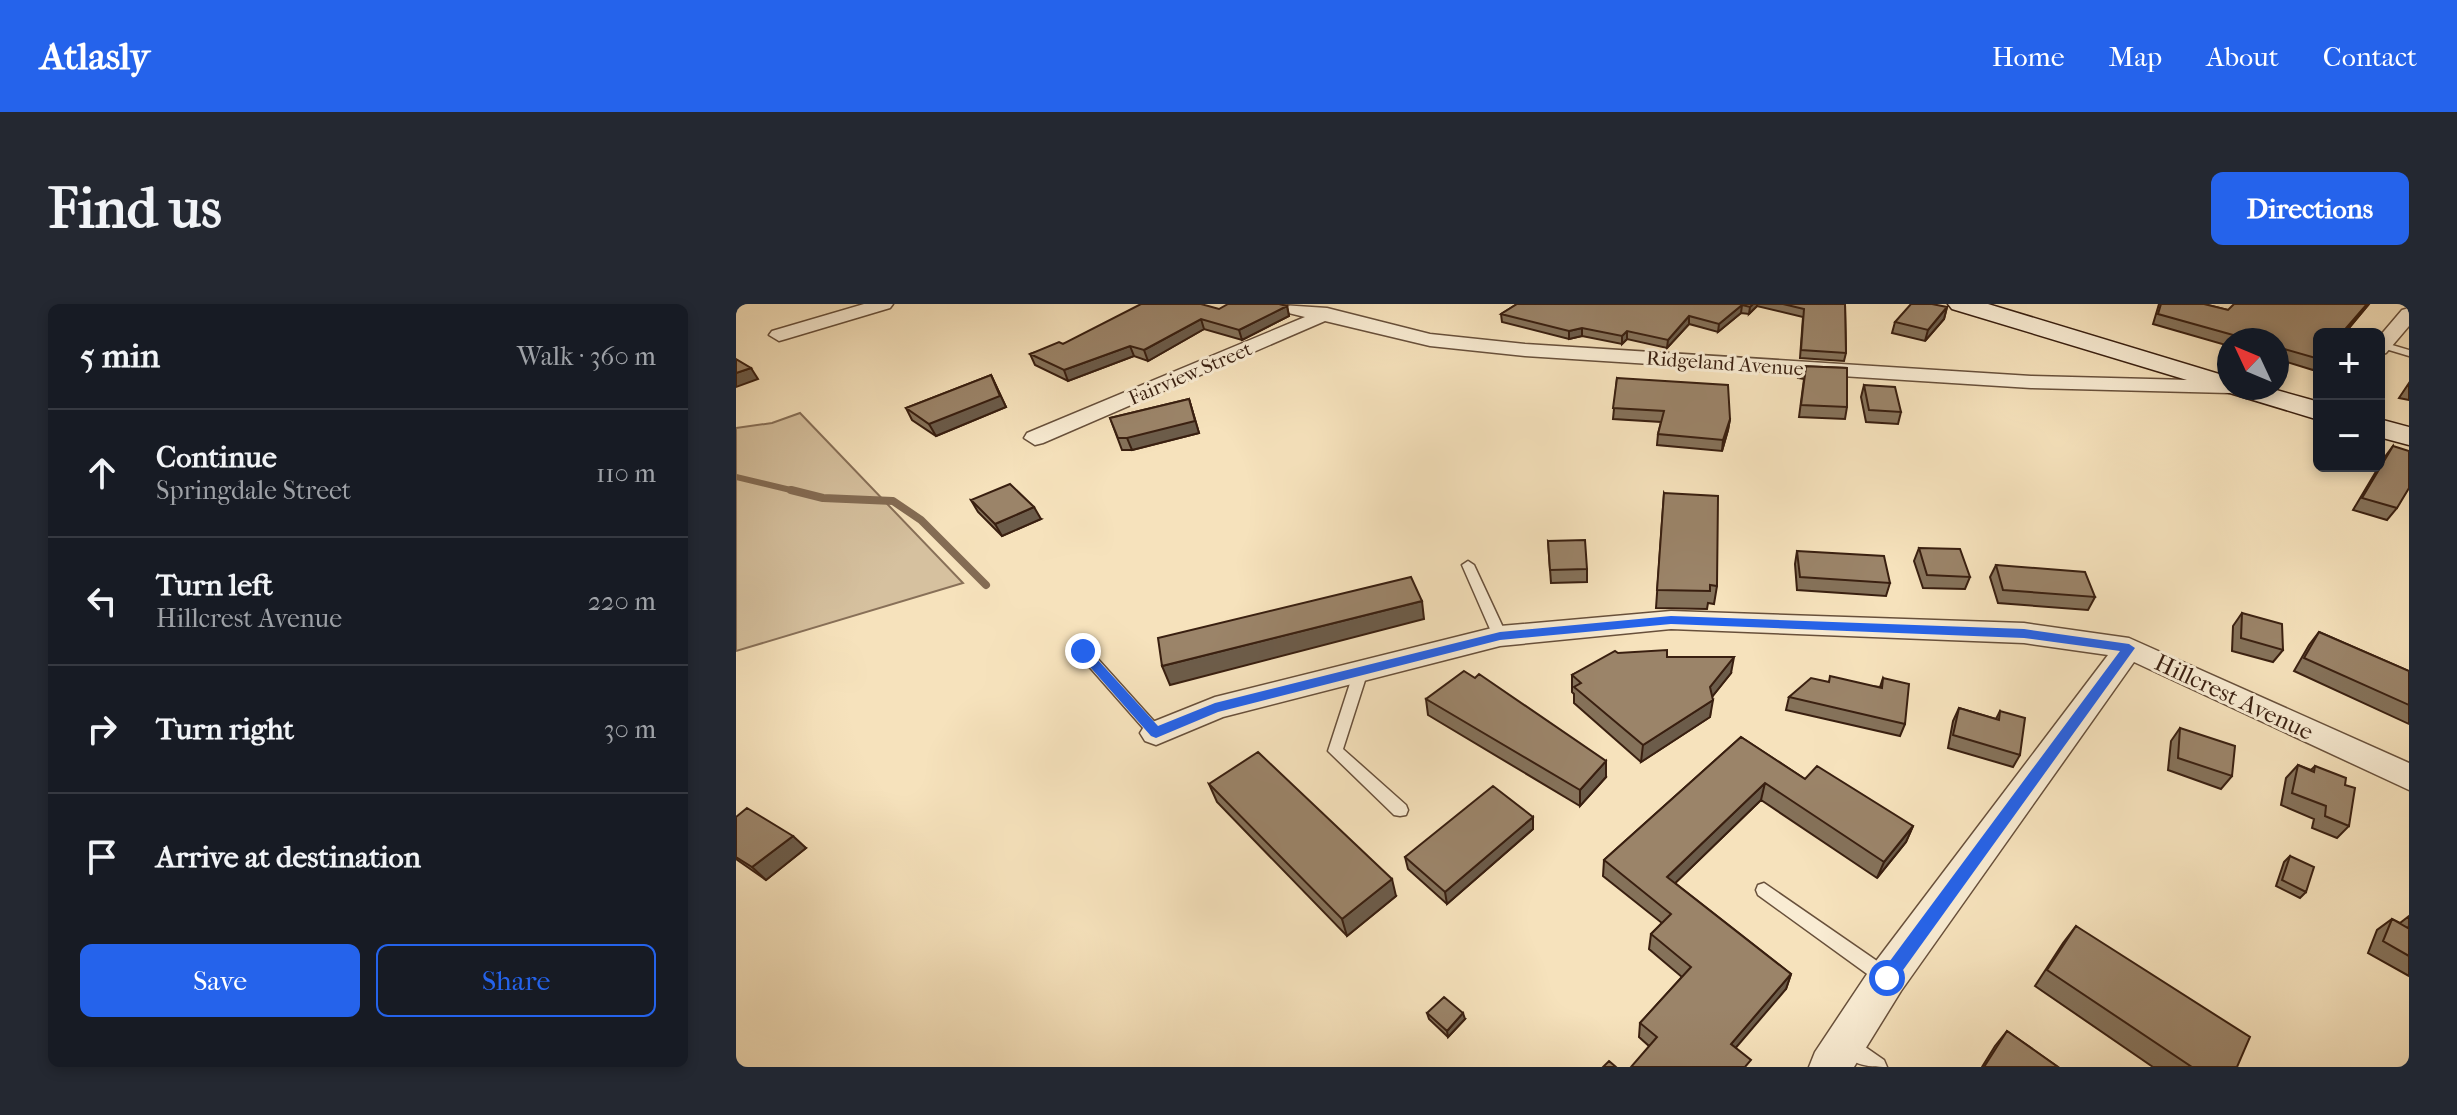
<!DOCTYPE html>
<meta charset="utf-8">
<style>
body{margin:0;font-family:"IM FELL French Canon",serif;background:#242831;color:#f1f3f6}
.controls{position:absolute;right:24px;top:24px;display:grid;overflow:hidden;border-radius:12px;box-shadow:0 4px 12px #0003}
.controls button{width:72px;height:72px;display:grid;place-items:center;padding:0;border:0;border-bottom:2px solid #363941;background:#171b24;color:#f1f3f6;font:40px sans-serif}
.compass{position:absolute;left:1481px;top:24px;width:72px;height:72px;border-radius:50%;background:#171b24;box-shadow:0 4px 12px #0003;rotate:314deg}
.stop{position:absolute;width:24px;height:24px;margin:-18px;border:6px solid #2563eb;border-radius:50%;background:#fff}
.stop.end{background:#2563eb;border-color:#fff;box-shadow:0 2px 8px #0008}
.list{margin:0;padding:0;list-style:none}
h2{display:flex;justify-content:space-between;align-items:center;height:104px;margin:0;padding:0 32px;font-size:34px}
h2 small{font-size:26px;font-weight:400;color:#9ea1a6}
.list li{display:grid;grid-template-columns:52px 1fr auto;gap:24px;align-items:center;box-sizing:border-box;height:128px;padding:0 32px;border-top:2px solid #363941}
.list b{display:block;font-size:30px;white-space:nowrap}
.list p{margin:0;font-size:26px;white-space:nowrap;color:#9ea1a6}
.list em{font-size:26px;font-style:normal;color:#9ea1a6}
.actions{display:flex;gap:16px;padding:24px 32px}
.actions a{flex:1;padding:18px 0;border:2px solid #2563eb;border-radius:12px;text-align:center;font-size:28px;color:#2563eb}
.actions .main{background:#2563eb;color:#fff}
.icon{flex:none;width:44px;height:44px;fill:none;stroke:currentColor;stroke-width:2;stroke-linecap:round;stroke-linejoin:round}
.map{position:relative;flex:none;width:1673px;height:763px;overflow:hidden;border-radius:12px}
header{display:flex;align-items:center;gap:48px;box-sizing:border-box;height:112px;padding:0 40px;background:#2563eb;color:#fff}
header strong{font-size:38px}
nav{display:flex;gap:44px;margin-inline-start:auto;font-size:28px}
.intro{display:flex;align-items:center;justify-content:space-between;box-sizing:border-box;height:192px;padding:0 48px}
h1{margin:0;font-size:56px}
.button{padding:20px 36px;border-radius:12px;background:#2563eb;color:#fff;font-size:28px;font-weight:700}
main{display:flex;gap:48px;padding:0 48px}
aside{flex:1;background:#171b24;border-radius:12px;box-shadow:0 4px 12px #0003}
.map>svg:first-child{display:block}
</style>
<header>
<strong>Atlasly</strong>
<nav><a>Home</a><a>Map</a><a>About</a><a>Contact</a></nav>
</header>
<div class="intro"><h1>Find us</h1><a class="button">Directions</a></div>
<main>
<aside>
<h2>5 min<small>Walk · 360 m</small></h2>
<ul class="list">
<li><svg class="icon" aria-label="ahead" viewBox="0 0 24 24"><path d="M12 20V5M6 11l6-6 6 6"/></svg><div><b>Continue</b><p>Springdale Street</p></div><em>110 m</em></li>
<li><svg class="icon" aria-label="left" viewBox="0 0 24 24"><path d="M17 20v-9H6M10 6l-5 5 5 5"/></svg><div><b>Turn left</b><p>Hillcrest Avenue</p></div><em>220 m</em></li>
<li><svg class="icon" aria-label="right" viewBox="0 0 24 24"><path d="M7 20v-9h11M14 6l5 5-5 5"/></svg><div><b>Turn right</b></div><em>30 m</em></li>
<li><svg class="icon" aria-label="arrive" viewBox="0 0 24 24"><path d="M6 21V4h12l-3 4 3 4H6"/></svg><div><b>Arrive at destination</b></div></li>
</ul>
<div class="actions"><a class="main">Save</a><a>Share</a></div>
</aside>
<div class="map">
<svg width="1673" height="763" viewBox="0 0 1673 763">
<rect width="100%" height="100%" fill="#f6e2bc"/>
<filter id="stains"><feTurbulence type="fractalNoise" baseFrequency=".0025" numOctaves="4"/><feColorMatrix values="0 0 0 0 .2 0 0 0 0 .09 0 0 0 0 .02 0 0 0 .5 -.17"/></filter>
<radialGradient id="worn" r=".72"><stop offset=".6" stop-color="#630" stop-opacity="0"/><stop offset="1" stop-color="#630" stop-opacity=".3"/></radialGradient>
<path fill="#d6c19f" stroke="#887058" stroke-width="2" d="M 64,109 L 227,279 L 0,347 L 0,124 L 36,119 Z"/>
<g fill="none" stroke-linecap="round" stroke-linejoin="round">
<path stroke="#846c54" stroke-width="6" d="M 0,173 L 63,188"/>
<path stroke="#846c54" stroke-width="8" d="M 55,186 L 87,194 L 157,197 L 185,216 L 250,281"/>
<defs>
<path id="lane" d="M 1646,38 L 1673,46 L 1673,52 L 1643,43 L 1643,39 Z
M 732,257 L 738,261 L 771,332 L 769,335 L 759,335 L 757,332 L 726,261 Z
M 347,342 L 352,344 L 425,425 L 427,429 L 425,433 L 415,433 L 342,350 L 340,347 L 342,344 Z
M 625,362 L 632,367 L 607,445 L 670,501 L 672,506 L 670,511 L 664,512 L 658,511 L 592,447 L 618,367 Z
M 1028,579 L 1157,668 L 1160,674 L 1157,680 L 1151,683 L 1145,680 L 1022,591 L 1020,586 L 1022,581 Z
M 1112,731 L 1148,756 L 1151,763 C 1131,763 1111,761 1102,740 L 1105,733 Z"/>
<path id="street" d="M 128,0 L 157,0 L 154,4 L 50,35 L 43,37 L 33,31 L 36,27 Z
M 529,0 L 591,4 L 694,30 L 789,40 L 1295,72 L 1493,77 L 1493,84 L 1503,84 L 1493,89 L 1295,84 L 789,52 L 694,42 L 589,17 L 307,139 L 299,141 L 288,134 L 291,129 L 569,13 L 532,4 Z
M 1673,4 L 1673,22 L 1650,49 L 1643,51 L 1643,33 L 1666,6 Z
M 935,307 L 1288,319 L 1393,334 L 1673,459 L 1673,486 L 1398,358 L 1165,687 L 1118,763 L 1073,763 L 1079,748 L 1137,661 L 1372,351 L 1288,339 L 935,325 L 764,342 L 487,413 L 420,441 L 409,437 L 404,429 L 409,421 L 479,393 L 764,322 Z"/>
<path id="secondary" d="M 1212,0 L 1252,0 L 1493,73 L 1493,84 L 1533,84 L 1583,98 L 1583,116 L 1216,5 Z
M 1643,115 L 1673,123 L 1673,141 L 1643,133 Z"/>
</defs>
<use href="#lane" stroke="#68503b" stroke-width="3"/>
<use href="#street" stroke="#68503b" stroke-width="3"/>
<use href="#secondary" stroke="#391f10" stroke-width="3"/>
<use href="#lane" fill="#f9ecd3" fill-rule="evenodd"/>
<use href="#street" fill="#f9ecd3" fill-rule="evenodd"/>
<use href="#secondary" fill="#f9ecd3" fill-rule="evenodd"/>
</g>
<path fill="#85725a" stroke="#391f10" stroke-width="2" d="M 781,0 L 1109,0 L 1110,49 L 1108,57 L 1064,54 L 1067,13 L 1021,2 L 1013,10 L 1005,9 L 982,28 L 953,20 L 931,44 L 891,35 L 886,40 L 846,32 L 833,35 L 766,18 L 765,10 Z
M 1423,0 L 1468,0 L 1492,6 L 1633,0 L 1608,30 L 1583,30 L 1583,59 L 1577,66 L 1541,55 L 1541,36 L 1493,36 L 1493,42 L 1417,20 Z
M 551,2 L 553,12 L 506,36 L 468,25 L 412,57 L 398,52 L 332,77 L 299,61 L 294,50 L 327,40 L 483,5 Z
M 1211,3 L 1208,15 L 1189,37 L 1156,29 L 1159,18 Z
M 1064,62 L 1111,64 L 1111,103 L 1109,115 L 1063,113 L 1068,75 L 1062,74 Z
M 255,71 L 270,103 L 200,132 L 176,116 L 170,104 Z
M 881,74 L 994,115 L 992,126 L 986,147 L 921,141 L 922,130 L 925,118 L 877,115 Z
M 1673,79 L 1673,96 L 1663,94 Z
M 1128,81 L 1165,108 L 1162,120 L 1130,118 L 1125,93 Z
M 453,95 L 463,129 L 396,146 L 386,146 L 374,114 Z
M 1657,142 L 1661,204 L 1651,216 L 1617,206 L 1648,154 Z
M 928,189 L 981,282 L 978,300 L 972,299 L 971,305 L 920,304 Z
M 235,196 L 305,215 L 266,232 L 242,208 Z
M 812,237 L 851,265 L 851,278 L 815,279 Z
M 1183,244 L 1234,273 L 1229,285 L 1187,284 L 1178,257 Z
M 1061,247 L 1154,279 L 1150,292 L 1061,286 L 1059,260 Z
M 1260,261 L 1359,293 L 1352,306 L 1262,299 L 1254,273 Z
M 1506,309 L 1547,346 L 1537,358 L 1496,347 L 1497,322 Z
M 1583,328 L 1673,367 L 1673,420 L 1558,367 L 1573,341 Z
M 882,349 L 931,353 L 995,369 L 976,393 L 974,413 L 905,458 L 838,399 L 838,390 L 836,388 L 836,371 Z
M 1147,374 L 1169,420 L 1164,432 L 1050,406 L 1053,393 L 1092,378 L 1144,383 Z
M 690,395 L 870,473 L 844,502 L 692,411 Z
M 1223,404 L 1260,415 L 1264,407 L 1284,451 L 1277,463 L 1212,444 L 1217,417 Z
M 1444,424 L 1496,472 L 1485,485 L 1432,466 L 1435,437 Z
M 1005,433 L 1069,475 L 1177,522 L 1170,538 L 1141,574 L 1025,496 L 939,579 L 1055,670 L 1050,685 L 913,742 L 903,733 L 904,719 L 946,673 L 913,645 L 915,630 L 926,619 L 867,572 L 868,556 Z
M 1562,461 L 1575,466 L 1579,462 L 1609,481 L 1613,522 L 1601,534 L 1576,524 L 1578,515 L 1545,501 L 1550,474 Z
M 473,480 L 660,592 L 611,632 L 481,498 Z
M 0,513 L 70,544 L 30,576 L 0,555 Z
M 797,513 L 797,525 L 711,600 L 672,565 L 669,553 Z
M 1554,552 L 1570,588 L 1564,594 L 1540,582 L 1548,558 Z
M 1673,612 L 1673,672 L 1632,649 L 1641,626 L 1656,615 L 1664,619 Z
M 1340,622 L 1501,763 L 1417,763 L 1299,682 L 1327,639 Z
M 691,709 L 729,715 L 712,733 L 693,715 Z
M 1271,727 L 1322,763 L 1246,763 L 1259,742 Z"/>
<path fill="#6c5c4a" stroke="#391f10" stroke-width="2" d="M 1017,0 L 1021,0 L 1021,2 L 1013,10 L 1014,3 Z
M 1631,0 L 1633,0 L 1608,30 L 1605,30 Z
M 1006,1 L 1005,9 L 982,28 L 983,20 Z
M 551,2 L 553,12 L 506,36 L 503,26 Z
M 1211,3 L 1208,15 L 1189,37 L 1192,26 Z
M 953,12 L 953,20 L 931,44 L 932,36 Z
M 465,15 L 468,25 L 412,57 L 408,46 Z
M 846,24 L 846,32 L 833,35 L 833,27 Z
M 891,27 L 891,35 L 886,40 L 886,32 Z
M 394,42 L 398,52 L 332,77 L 328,66 Z
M 15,64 L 22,75 L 0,83 L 0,69 Z
M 255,71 L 270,103 L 200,132 L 193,120 Z
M 453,95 L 463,129 L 396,146 L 391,134 Z
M 994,115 L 992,126 L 986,147 L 987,136 Z
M 298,203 L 305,215 L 266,232 L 259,220 Z
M 686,297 L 688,315 L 434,381 L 426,362 Z
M 998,353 L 995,369 L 971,399 L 974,383 Z
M 977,396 L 974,413 L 905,458 L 907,441 Z
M 870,457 L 870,473 L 844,502 L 844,486 Z
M 1029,479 L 1025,496 L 929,589 L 931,573 Z
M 797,513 L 797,525 L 711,600 L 709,588 Z
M 1177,522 L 1170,538 L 1141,574 L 1148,558 Z
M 57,532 L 70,544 L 30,576 L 16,563 Z
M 656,575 L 660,592 L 611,632 L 606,615 Z
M 1055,670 L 1050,685 L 991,754 L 995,740 Z
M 727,709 L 729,715 L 712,733 L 711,727 Z"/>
<path fill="#9b8469" stroke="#391f10" stroke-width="2" d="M 405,0 L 465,0 L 483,5 L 492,0 L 543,0 L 551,2 L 503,26 L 465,15 L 408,46 L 394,42 L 328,66 L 294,50 L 323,38 L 327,40 Z
M 781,0 L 1017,0 L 1014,3 L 1006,1 L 983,20 L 953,12 L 932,36 L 891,27 L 886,32 L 846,24 L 833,27 L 765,10 Z
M 1047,0 L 1109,0 L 1110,49 L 1065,46 L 1068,5 Z
M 1175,0 L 1196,0 L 1211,3 L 1192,26 L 1159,18 Z
M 1425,0 L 1468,0 L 1492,6 L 1498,0 L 1631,0 L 1605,30 L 1583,30 L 1583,55 L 1541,43 L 1541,36 L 1515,36 L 1422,10 Z
M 0,55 L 15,64 L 0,69 Z
M 1064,62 L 1111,64 L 1111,103 L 1065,101 L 1070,63 Z
M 255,71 L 264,92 L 193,120 L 170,104 Z
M 881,74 L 992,81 L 994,115 L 987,136 L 922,130 L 928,107 L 877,104 Z
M 1128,81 L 1159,83 L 1165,108 L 1133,106 Z
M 453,95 L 459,117 L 391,134 L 382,134 L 374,114 Z
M 1657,142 L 1673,147 L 1673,184 L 1661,204 L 1626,194 Z
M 274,180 L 298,203 L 259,220 L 235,196 Z
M 928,189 L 982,192 L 981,282 L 974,281 L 974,287 L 921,286 Z
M 849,236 L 851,265 L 814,266 L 812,237 Z
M 1183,244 L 1224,245 L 1234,273 L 1191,271 Z
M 1061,247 L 1148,252 L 1154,279 L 1064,273 Z
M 1260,261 L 1349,268 L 1359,293 L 1267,286 Z
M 675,273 L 686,297 L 426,362 L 422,334 Z
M 1506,309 L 1546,320 L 1547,346 L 1505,334 Z
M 1583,328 L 1673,367 L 1673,401 L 1568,354 Z
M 931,346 L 931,353 L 998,353 L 974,383 L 977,396 L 907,441 L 838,383 L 845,379 L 836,371 L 879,347 L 882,349 Z
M 728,367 L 739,374 L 743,370 L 870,457 L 844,486 L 690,395 Z
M 1094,372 L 1146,384 L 1147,374 L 1173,380 L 1169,420 L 1053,393 L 1075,374 L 1093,378 Z
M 1223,404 L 1263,416 L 1264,407 L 1289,414 L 1284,451 L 1217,431 Z
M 1444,424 L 1499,442 L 1496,472 L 1442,454 Z
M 1005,433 L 1069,475 L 1081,462 L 1177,522 L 1148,558 L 1029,479 L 931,573 L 1055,670 L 995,740 L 1015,756 L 1009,763 L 895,763 L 921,733 L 904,719 L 955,663 L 915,630 L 935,610 L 868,556 Z
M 522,448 L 656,575 L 606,615 L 473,480 Z
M 1562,461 L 1578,468 L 1579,462 L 1610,474 L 1609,481 L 1619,484 L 1613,522 L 1589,512 L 1590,502 L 1556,489 Z
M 757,482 L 797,513 L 709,588 L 669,553 Z
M 11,504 L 57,532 L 16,563 L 0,553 L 0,513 Z
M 1554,552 L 1578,563 L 1570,588 L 1546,576 Z
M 1656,615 L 1672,624 L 1673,622 L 1673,652 L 1647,637 Z
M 1340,622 L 1514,733 L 1501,763 L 1456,763 L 1311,666 Z
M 708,693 L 727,709 L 711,727 L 691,709 Z
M 1271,727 L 1322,763 L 1248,763 Z
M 873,757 L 880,763 L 867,763 Z"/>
<path fill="#2563eb" d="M 935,312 L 1288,325 L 1393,340 L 1399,344 L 1157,680 L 1151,682 L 1145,680 L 1143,674 L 1145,669 L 1384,347 L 1288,334 L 935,320 L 764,336 L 482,408 L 420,434 L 415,432 L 340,347 L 342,344 L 351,344 L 422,422 L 479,399 L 764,328 Z"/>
<g text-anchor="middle" stroke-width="6" stroke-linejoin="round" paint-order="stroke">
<g font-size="20" fill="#391f10" stroke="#f9ecd3">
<text transform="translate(989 59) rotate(4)" y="7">Ridgeland Avenue</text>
<text transform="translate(454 69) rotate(-23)" y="7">Fairview Street</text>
</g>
<g font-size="24" fill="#391f10" stroke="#f9ecd3">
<text transform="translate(1498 393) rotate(25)" y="8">Hillcrest Avenue</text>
</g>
</g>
<rect width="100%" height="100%" filter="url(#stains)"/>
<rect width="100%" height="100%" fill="url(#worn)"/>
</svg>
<div class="controls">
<button>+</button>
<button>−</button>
</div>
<svg class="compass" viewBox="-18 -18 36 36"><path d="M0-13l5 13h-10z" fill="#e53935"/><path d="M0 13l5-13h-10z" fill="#9ea1a6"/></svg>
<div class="stop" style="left:1151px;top:674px"></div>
<div class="stop end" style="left:347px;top:347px"></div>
</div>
</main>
